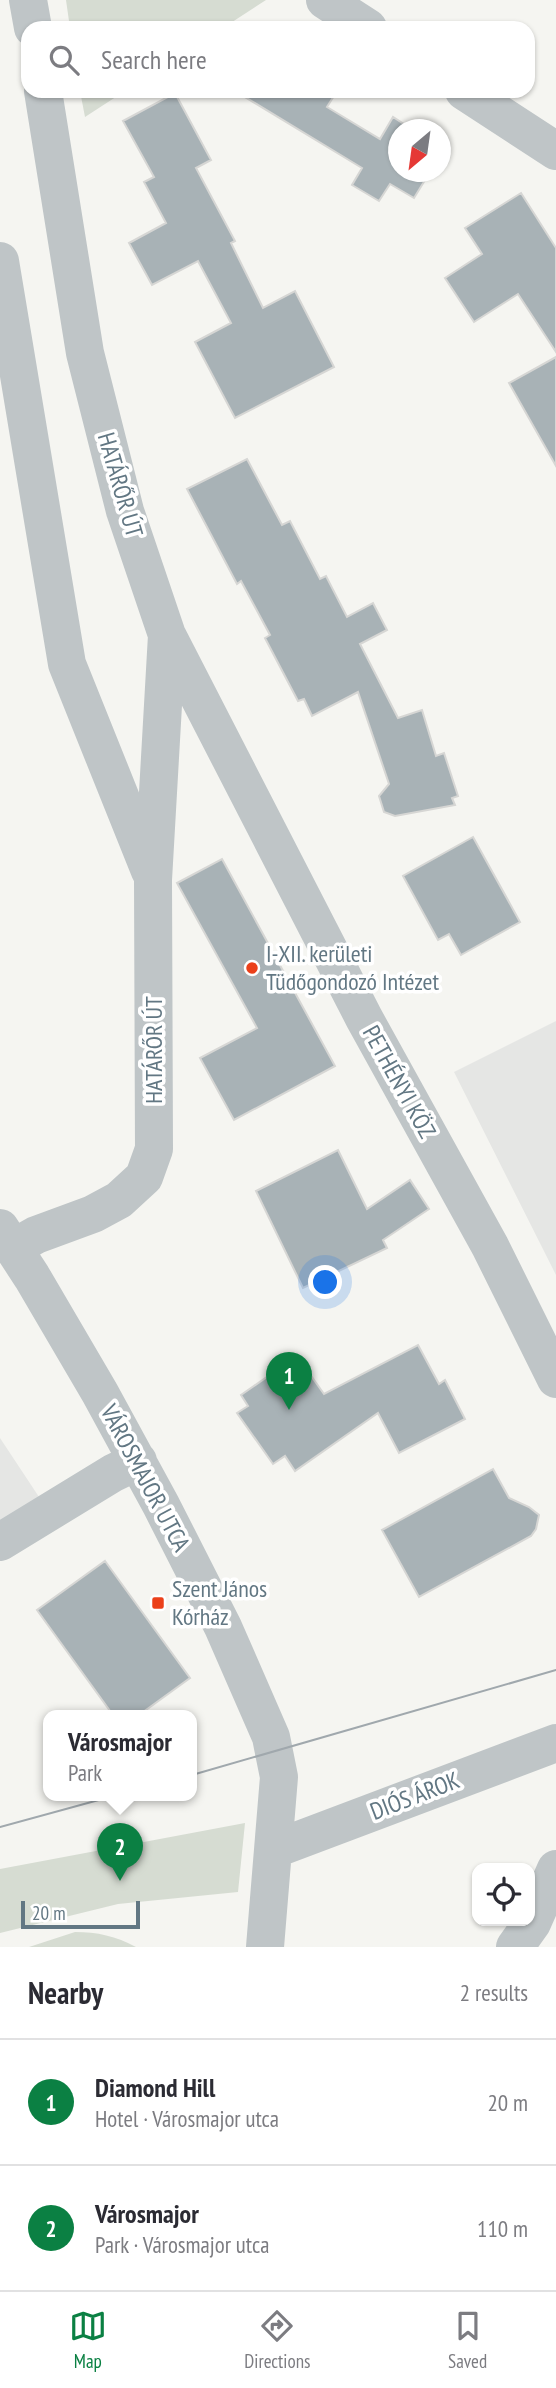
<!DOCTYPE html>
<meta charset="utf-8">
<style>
body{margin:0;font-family:"PT Sans Narrow",sans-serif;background:#f7f7f7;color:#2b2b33}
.controls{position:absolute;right:21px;bottom:21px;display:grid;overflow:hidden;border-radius:14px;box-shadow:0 2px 5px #0004}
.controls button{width:63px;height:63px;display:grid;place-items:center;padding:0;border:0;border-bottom:2px solid #e1e1e2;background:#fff;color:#2b2b33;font:35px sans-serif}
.compass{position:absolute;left:388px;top:119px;width:63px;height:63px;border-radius:50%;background:#fff;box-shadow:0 2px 5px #0004;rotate:209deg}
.scale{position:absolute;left:21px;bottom:18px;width:119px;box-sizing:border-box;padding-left:7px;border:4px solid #627783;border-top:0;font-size:19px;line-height:24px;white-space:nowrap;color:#627783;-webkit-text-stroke:5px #fff;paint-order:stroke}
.you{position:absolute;left:326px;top:1283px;width:24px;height:24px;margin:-18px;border:5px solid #fff;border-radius:50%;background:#1a73e8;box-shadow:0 0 0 10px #1a73e833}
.badge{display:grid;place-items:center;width:46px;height:46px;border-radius:50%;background:#0b8043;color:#fff;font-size:23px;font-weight:700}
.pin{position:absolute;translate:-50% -58px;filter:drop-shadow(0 2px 4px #0008)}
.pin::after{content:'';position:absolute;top:37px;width:24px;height:21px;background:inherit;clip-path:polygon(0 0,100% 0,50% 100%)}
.popup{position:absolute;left:43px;top:1710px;width:154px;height:91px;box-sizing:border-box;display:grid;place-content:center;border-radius:14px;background:#fff;filter:drop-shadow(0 2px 5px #0005);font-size:23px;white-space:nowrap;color:#7c7c81}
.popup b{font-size:26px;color:#2b2b33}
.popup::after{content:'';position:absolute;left:50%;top:100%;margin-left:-14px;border:14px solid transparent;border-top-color:#fff}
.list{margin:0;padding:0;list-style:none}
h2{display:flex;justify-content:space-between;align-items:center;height:91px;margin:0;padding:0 28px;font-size:30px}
h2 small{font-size:23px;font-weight:400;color:#7c7c81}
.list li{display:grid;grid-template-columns:46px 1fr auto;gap:21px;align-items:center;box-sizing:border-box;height:126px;padding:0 28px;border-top:2px solid #e1e1e2}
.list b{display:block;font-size:26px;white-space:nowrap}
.list p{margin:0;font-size:23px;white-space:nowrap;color:#7c7c81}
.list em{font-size:23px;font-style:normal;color:#7c7c81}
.icon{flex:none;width:38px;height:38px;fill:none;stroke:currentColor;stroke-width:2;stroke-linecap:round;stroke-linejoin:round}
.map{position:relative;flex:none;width:556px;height:1947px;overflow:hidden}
.search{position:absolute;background:#fff;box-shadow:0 2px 5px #0004;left:21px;right:21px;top:21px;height:77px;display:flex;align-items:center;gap:18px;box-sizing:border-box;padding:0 24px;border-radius:21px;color:#7c7c81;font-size:26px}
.sheet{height:343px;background:#fff}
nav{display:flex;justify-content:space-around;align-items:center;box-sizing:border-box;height:98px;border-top:2px solid #e1e1e2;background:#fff;font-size:19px;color:#7c7c81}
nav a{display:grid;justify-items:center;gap:4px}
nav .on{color:#0b8043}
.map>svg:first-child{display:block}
</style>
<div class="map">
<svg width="556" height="1947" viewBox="0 0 556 1947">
<rect width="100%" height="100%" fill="#f5f5f1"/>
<path fill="#e5e6e4" d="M 556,1021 L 556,1275 L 454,1072 Z
M 0,1438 L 43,1503 L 0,1529 Z"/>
<path fill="#d6dcd2" d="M 66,0 L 266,0 L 223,28 L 70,28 Z
M 80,91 L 125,91 L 85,117 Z
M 245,1823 L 238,1892 L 118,1904 L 0,1933 L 0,1869 Z
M 75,1932 C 97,1932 116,1936 136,1947 L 29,1947 Z"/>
<path fill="#a8b2b6" stroke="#d6d6d4" stroke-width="2" d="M 235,91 L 337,91 L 327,107 L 380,139 L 393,117 L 413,130 L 398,130 L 398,172 L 430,172 L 414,198 L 390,184 L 379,201 L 352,185 L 362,168 Z
M 175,93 L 211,160 L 196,168 L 235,241 L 231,243 L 263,308 L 295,291 L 334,367 L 235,418 L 195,342 L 231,323 L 198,261 L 152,285 L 129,243 L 166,223 L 144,182 L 154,177 L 123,121 Z
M 521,193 L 556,248 L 556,352 L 518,294 L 474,322 L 445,278 L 482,254 L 465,228 Z
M 556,357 L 556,466 L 509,383 Z
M 247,459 L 282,525 L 290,521 L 320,579 L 326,576 L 347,617 L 373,603 L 387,630 L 360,644 L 398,718 L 422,710 L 436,756 L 444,753 L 458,796 L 452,798 L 455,805 L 395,816 L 384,812 L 379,796 L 389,784 L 358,692 L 312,716 L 304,699 L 298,701 L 265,638 L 270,635 L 241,581 L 237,584 L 187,489 Z
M 473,837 L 520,922 L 461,955 L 449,934 L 438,940 L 403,876 Z
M 222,859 L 335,1066 L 234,1120 L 200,1058 L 257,1028 L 177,883 Z
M 338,1150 L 367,1209 L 410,1180 L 429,1209 L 383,1240 L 387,1248 L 303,1288 L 256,1191 Z
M 418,1345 L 439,1384 L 445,1380 L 465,1419 L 399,1453 L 378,1413 L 295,1471 L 285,1456 L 273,1464 L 237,1413 L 248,1406 L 241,1395 L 297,1356 L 324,1394 Z
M 493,1469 L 509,1498 L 529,1507 L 539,1515 L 536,1529 L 531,1536 L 419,1597 L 382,1530 Z
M 105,1561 L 190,1678 L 139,1715 L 113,1715 L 37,1610 Z"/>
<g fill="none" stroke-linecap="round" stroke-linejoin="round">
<path stroke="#bfc5c7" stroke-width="38" d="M 28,0 L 33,28
M 325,0 L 368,28
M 464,91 L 556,151
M 0,261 L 67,664 L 150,871
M 168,637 L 364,1018 L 490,1246 L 556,1379
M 0,1228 L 32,1277 L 100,1393 L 161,1505 L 223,1627 L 271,1737 L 279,1777 L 265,1947
M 13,1248 L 36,1235 L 93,1214 L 119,1200 L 144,1177 L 154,1149 L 153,880 L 167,635 L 125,511 L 85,353 L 43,91
M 0,1542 L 113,1473 L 138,1461
M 275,1849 L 556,1743
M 515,1947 L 532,1923 L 556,1869"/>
<path stroke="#a0a8ad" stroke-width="2" d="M 192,1775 L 556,1670
M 0,1827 L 117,1795"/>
</g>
<g fill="#eb401a" stroke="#fff" stroke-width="2.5">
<circle cx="252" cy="968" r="7"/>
<rect x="151" y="1596" width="14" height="14" rx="3.5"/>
</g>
<g text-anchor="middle" stroke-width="7" stroke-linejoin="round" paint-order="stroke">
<g font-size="24" fill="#627783" stroke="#fff">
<text transform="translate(120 485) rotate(74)" y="8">HATÁRŐR ÚT</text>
<text transform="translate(154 1050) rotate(-90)" y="8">HATÁRŐR ÚT</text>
<text transform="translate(399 1082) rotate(61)" y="8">PETHÉNYI KÖZ</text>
<text transform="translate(145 1478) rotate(62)" y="8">VÁROSMAJOR UTCA</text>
<text transform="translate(415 1796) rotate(-21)" y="8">DIÓS ÁROK</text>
</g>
<g font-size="24" fill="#627783" stroke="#fff" text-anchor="start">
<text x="266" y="962">I-XII. kerületi<tspan x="266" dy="28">Tüdőgondozó Intézet</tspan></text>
<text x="172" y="1597">Szent János<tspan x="172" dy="28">Kórház</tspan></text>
</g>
</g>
</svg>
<div class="controls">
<button><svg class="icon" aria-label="locate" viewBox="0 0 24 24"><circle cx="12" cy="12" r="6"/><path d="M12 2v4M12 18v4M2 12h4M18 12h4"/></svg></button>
</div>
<svg class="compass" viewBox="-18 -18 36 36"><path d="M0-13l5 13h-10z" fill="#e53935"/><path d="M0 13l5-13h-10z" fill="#7c7c81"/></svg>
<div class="scale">20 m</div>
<div class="you"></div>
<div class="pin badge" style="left:289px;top:1410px">1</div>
<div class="pin badge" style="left:120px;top:1881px">2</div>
<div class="popup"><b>Városmajor</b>Park</div>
<div class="search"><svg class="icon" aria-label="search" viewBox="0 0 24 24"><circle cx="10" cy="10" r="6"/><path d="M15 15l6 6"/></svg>Search here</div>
</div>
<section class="sheet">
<h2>Nearby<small>2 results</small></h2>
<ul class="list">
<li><span class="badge">1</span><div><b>Diamond Hill</b><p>Hotel · Városmajor utca</p></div><em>20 m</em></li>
<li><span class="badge">2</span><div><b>Városmajor</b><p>Park · Városmajor utca</p></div><em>110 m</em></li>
</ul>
</section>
<nav>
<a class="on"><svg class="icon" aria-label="map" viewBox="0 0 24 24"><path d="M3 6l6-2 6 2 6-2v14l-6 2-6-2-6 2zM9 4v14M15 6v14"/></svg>Map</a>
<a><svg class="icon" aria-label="directions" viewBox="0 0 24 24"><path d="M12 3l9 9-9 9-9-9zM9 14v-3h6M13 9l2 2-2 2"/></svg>Directions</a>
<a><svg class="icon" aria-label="saved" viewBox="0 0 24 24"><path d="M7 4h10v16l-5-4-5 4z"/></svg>Saved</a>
</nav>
